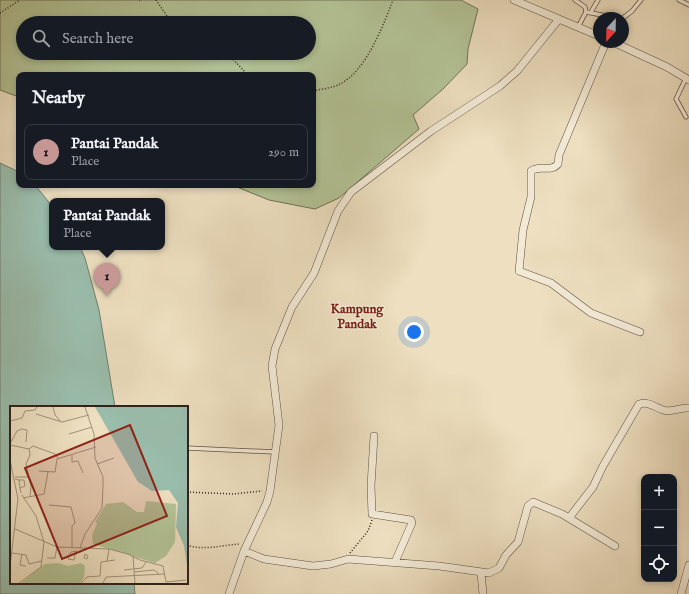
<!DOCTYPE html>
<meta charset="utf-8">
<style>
body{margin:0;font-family:"IM FELL English",serif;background:#20242c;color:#f1f3f6}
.controls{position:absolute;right:12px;bottom:12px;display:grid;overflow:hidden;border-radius:8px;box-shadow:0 2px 6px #0003}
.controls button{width:36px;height:36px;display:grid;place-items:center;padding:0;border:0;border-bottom:1px solid #363941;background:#171b24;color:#f1f3f6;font:20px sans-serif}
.compass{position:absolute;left:593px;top:12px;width:36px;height:36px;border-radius:50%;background:#171b24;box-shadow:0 2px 6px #0003;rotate:202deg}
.you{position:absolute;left:414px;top:332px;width:14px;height:14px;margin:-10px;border:3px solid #fff;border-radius:50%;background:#1a73e8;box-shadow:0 0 0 6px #1a73e833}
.badge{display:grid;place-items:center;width:26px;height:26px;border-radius:50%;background:#c59692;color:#111;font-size:13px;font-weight:700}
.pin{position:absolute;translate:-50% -33px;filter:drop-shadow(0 1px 2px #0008)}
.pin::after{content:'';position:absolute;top:21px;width:14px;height:12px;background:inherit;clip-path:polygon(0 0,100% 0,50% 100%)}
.popup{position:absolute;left:49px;top:198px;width:116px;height:52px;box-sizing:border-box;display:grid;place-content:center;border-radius:8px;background:#171b24;filter:drop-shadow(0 1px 3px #0005);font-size:13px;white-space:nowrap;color:#9ea1a6}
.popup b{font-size:15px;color:#f1f3f6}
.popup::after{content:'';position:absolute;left:50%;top:100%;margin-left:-8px;border:8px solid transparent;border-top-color:#171b24}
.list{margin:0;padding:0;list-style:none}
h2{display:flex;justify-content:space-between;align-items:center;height:52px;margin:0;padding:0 16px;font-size:17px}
h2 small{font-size:13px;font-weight:400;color:#9ea1a6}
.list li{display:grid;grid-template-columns:26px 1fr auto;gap:12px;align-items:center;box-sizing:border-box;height:56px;margin:0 8px 8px;padding:0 8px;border:1px solid #363941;border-radius:8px}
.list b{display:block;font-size:15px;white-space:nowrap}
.list p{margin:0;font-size:13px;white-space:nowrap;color:#9ea1a6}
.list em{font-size:13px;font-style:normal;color:#9ea1a6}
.icon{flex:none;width:22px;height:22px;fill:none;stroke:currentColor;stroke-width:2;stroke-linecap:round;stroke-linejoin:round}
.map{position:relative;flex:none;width:689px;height:594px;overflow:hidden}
.search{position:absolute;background:#171b24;box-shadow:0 2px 6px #0003;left:16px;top:16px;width:300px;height:44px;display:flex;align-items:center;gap:10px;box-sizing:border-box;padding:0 14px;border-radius:22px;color:#9ea1a6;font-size:15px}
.panel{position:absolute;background:#171b24;box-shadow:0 2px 6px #0003;left:16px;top:72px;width:300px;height:116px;border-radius:8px}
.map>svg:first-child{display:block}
</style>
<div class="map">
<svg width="689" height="594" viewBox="0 0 689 594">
<rect width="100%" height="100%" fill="#eddfc0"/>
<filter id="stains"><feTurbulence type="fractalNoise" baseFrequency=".005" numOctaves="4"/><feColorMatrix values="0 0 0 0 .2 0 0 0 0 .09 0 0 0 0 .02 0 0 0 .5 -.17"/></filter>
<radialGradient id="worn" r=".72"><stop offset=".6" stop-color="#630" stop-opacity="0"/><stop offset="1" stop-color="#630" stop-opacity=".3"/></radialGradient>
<path fill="#b3c396" stroke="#707258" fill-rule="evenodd" d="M 0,0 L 461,0 L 478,9 L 468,49 L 467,64 L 443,89 L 413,115 L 419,129 L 339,198 L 315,209 L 269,200 L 232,185 L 313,185 L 313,75 L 19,75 L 19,97 L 0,90 ZM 23,23 L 309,23 L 309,53 L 23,53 Z"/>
<path fill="#9abdac" stroke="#6f7f72" d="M 0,163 L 19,172 L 19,185 L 35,185 L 52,206 L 52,247 L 80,247 L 85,258 L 99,310 L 115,407 L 11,407 L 11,583 L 134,583 L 135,594 L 0,594 Z"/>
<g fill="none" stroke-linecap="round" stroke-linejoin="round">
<defs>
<path id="service" d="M 575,0 L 585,7 L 586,12 L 578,27
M 679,0 L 689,5
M 586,12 L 618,18
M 591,12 L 598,0
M 623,18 L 632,11 L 641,0
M 686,78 L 676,99 L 686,117
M 187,448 L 275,452"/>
<path id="minor" d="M 514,0 L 599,36
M 606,42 L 559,155 L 558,164 C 550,173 539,164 531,171 L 531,197 L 523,230 L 519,271 L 551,283 L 591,313 L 640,332
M 613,42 L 667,67 L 689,80
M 374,436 L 371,486 L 372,514 L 411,520 L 412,523 L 395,562
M 569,518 L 593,487 L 603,466 L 639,404 C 648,401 655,407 663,410 C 672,413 680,407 689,408
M 244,551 L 264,559 L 313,566 L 331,564 L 348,559 L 439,566 L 489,573 L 499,568 L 506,555 L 518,542 L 528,506 L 533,502 L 562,514 L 615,546
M 481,573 L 483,594
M 229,594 L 244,551 L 267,502 L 270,491 L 279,425 L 272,366 L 275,349 L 292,307 L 314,273 L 338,211 L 351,192 L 431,131 L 500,86 L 517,71 L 559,19
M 681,594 L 689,565"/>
</defs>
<use href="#service" stroke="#5e5044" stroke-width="5"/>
<use href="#minor" stroke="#5e5044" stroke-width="8"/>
<path stroke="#2e211a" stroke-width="1.5" stroke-dasharray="1 2" stroke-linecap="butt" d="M 139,0 L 142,0
M 156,0 L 167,16 L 181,23
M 0,13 L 20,0
M 227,53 L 248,75
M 313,91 C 321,89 333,88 340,84 C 366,71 383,26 393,0
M 187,492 L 233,494 L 262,491
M 187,545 C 203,551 223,545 240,544
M 350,553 L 368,531 L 372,520"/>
<use href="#service" stroke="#f3ead6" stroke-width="3.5"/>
<use href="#minor" stroke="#f3ead6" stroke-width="7"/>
</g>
<g text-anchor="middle" stroke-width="3" stroke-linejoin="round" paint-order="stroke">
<g font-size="13" font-weight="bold" fill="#7a1f14" stroke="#f3ead6">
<text x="357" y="313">Kampung<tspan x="357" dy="15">Pandak</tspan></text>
</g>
</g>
<g transform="translate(10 406)">
<rect width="178" height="178" fill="#eddfc0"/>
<path d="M 136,95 L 166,98 L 165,136 L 156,150 L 145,157 L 83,138 L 82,129 L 87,118 L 85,116 L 96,98 L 113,96 L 127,106 L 134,106 ZM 48,157 L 58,160 L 71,157 L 75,160 L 74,171 L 70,177 L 11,177 L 35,158 Z" fill="#b3c396"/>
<path d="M 85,1 L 178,1 L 178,165 L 174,140 L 166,121 L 168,97 L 159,84 L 142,85 L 128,76 Z" fill="#9abdac"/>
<path fill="none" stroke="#a1937e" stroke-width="1" d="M 43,1 L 45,9 L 51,16M 26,8 L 52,16 L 79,9M 0,15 L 12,12 L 15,5 L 25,4 L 27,1M 59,28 L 82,21M 0,38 L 7,25 L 12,23 L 17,24 L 16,36M 0,39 L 19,43 L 23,40 L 45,48 L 48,52M 19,43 L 20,49 L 16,58 L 21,81 L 20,90M 62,49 L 62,56 L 68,55 L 73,67M 0,54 L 8,93 L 0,160M 87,58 L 104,52M 29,65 L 45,66 L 47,53 L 86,41M 5,71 L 18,71M 5,73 L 9,74 L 10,82M 9,74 L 14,74 L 15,80 L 10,82 L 11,87M 13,92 L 34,88 L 38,66M 39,99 L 61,101 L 65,117 L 62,120 L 62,142M 5,123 L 47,141 L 99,143 L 118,148 L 130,154 L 153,160 L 156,176 L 176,174M 70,142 L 75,128 L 92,102 L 93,81 L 93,71 L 85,52 L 84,28 L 75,1M 66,145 L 64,154 L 58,153 L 61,146 L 67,145M 2,147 L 16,149 L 19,158 L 32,155M 12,148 L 10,159 L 16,160M 75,148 L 78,150 L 77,153 L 74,152 ZM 123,150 L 125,177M 37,152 L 45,152 L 47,140M 97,155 L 99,143M 114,164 L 132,162 L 136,156M 124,166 L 144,164 L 149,168M 9,177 L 31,161 L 34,136 L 26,110 L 12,89M 71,177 L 77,171 L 90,170 L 91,156 L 105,154M 93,177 L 96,171 L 155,168"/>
<path fill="#8f2418" fill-opacity="0.15" stroke="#8f2418" stroke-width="2" d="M 120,19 L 157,110 L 52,153 L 15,62 Z"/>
<rect width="178" height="178" fill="none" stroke="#2e211a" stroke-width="2"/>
</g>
<rect width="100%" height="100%" filter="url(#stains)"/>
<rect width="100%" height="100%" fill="url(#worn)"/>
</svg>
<div class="controls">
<button>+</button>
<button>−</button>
<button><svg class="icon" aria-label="locate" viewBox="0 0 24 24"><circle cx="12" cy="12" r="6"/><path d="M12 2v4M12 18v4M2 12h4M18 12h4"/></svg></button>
</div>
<svg class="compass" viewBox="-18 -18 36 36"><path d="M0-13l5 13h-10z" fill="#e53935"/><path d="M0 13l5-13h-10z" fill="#9ea1a6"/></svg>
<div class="you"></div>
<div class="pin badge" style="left:107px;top:296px">1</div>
<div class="popup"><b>Pantai Pandak</b>Place</div>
<div class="search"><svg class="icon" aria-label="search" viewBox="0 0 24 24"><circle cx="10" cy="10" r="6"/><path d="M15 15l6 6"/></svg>Search here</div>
<section class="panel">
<h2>Nearby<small></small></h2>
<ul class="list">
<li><span class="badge">1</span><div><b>Pantai Pandak</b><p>Place</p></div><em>290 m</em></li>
</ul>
</section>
</div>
